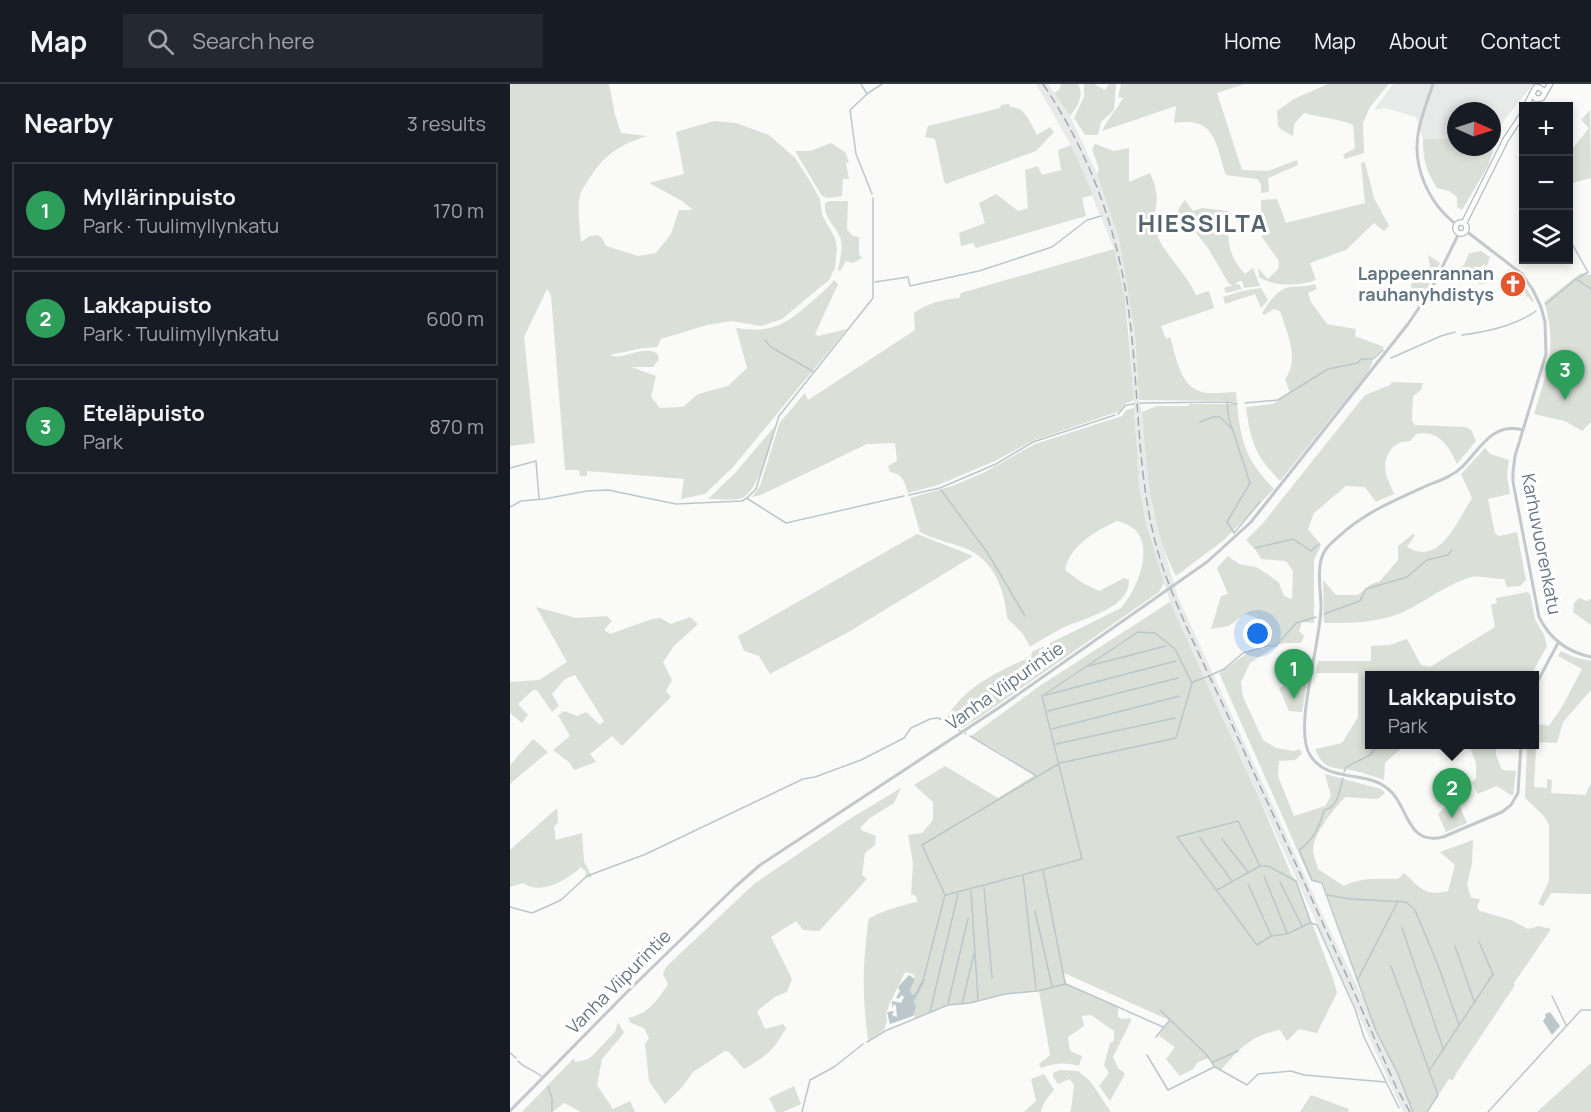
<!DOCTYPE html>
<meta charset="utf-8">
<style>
body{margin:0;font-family:Manrope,sans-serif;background:#242831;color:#f1f3f6}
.controls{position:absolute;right:18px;top:18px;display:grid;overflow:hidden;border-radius:0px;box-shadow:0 3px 9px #0003}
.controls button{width:54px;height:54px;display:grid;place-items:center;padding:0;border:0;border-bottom:2px solid #363941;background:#171b24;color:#f1f3f6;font:30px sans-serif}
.compass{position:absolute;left:937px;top:18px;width:54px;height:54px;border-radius:50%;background:#171b24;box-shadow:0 3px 9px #0003;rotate:93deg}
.you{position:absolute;left:748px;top:550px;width:21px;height:21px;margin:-15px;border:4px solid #fff;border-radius:50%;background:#1a73e8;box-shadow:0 0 0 9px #1a73e833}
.badge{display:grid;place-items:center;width:39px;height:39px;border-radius:50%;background:#d93025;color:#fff;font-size:20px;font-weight:700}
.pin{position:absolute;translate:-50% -50px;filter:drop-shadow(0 2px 3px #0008)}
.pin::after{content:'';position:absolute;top:32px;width:21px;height:18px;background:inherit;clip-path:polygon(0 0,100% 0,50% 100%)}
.popup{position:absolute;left:855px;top:587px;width:174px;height:78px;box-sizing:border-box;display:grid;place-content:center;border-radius:0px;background:#171b24;filter:drop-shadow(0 2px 4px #0005);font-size:20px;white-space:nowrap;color:#9ea1a6}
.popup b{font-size:22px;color:#f1f3f6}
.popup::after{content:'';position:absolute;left:50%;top:100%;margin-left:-12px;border:12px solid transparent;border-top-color:#171b24}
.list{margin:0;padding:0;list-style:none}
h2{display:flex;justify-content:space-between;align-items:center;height:78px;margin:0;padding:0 24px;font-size:26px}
h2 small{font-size:20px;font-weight:400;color:#9ea1a6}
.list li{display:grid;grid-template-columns:39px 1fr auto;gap:18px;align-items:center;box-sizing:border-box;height:96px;margin:0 12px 12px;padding:0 12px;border:2px solid #363941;border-radius:0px}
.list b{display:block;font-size:22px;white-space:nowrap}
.list p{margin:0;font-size:20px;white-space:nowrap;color:#9ea1a6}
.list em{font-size:20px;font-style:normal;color:#9ea1a6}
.icon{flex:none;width:33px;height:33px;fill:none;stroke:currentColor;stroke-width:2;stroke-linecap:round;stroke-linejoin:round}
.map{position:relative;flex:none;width:1081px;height:1028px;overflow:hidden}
header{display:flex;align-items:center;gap:36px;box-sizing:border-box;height:84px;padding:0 30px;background:#171b24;border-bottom:2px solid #363941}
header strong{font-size:28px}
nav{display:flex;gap:33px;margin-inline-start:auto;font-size:21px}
.search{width:420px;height:54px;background:#242831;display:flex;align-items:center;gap:15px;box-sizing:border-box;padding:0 21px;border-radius:0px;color:#9ea1a6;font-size:22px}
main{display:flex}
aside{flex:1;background:#171b24}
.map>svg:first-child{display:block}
</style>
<header>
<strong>Map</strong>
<div class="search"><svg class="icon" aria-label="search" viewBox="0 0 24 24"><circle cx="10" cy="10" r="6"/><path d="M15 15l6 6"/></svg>Search here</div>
<nav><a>Home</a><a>Map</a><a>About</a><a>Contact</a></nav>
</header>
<main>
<aside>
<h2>Nearby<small>3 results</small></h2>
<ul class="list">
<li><span class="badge" style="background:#2e9e5b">1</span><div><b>Myllärinpuisto</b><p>Park · Tuulimyllynkatu</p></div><em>170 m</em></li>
<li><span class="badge" style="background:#2e9e5b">2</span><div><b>Lakkapuisto</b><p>Park · Tuulimyllynkatu</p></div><em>600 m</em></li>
<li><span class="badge" style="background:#2e9e5b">3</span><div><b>Eteläpuisto</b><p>Park</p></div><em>870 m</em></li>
</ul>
</aside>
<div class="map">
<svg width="1081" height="1028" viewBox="0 0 1081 1028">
<rect width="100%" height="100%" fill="#fafaf8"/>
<path fill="#e8e9e9" d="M 526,0 L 538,0 L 560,32 L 587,90 L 609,155 L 625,250 L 629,316 L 632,328 L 643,428 L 668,513 L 816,838 L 908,1028 L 893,1028 L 660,518 L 635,435 L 629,401 L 619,246 L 615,214 L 604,165 L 561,61 Z
M 883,0 L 1023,0 L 989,43 L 982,59 L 982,27 L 946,27 L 946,55 L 913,55 L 906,33 L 875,24 L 864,26 Z"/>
<path fill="#dadfd7" d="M 0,0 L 99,0 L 105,31 L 111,49 L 137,52 C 109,61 95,70 79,95 C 76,100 71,106 70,111 C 67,122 70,146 71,158 L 80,152 L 87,151 L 92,154 L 96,162 L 128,172 L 146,169 L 161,150 L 169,126 L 183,126 L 172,117 L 139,99 L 174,90 L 166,48 L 204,37 L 226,39 L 259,51 L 285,74 L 298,94 L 310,115 L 312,131 L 325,154 L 327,165 L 325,184 L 319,196 L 272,235 L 251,242 L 222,237 L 197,241 L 151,255 L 147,263 L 133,264 L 100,271 C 114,277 129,261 147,269 L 149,275 L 143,283 L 121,283 L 146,292 L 141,313 L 150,324 L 173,323 L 188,310 L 218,302 L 237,284 L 226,244 C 261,249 274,242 300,219 C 308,212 317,205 324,196 L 328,200 L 305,250 L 308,252 L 337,245 L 223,383 L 195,410 L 171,415 L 174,395 L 77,387 L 77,392 L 70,392 L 69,386 L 55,386 L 41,211 L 37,205 L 14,253 L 25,359 L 0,362 Z
M 538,0 L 544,9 L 549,6 L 551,0 L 568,0 C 575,12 567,23 560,32 Z
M 574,0 L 584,0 L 595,6 L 599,0 L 606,0 L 604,26 L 591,38 L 588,51 L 575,51 L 564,34 L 574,13 Z
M 611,0 L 735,0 L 707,9 L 732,86 L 758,87 L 787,76 L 788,81 L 758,94 L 759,108 L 751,109 L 751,100 L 747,95 L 716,91 C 705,60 707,32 664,39 L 666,22 L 592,47 C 597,35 607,26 613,14 L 608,13 Z
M 818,0 L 879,0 L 860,23 L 853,39 L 854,69 L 835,75 L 833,71 L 845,64 L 843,41 C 838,37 804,32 794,29 L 784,40 L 783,52 L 772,46 L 768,42 L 767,27 L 784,15 Z
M 499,20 L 500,23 C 516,23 520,39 527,51 L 540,43 L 544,48 L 526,67 L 436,100 L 434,97 L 425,55 L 415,53 L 418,42 L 490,24 L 491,21 Z
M 1080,26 L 1081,96 L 1080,94 L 1059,100 L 1059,69 L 1079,44 L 1071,36 Z
M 913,55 L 946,55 L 946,63 L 981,63 L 983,67 L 978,82 L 952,126 L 947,123 L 947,113 L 939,107 L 927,104 C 916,86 913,76 913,55 Z
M 321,59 L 335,68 L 339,79 L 336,79 L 339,95 L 333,95 L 332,112 L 318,114 L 312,112 L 285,67 L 300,67 Z
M 585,60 L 604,67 L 619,64 L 619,98 L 640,89 C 648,106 648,116 644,133 L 658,135 L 659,147 L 647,152 C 658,174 676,189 686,211 L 699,207 L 704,224 L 651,242 L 656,255 L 660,253 C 666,272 670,303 692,308 C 702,311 715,308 726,308 L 727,319 L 717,317 L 629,316 L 625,250 L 609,155 L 587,90 L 589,85 L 582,65 Z
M 561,61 L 583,111 L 572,114 L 576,132 L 466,164 L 463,159 L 451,162 L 449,149 L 475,139 L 469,119 L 486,110 L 508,127 L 518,124 L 515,86 L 528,82 L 532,91 L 551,86 L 548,66 Z
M 855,78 L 864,114 L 879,142 L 874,147 L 864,139 L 836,166 L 800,179 L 806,196 C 790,202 764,203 749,193 L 748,184 L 758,195 L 768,185 L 769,177 L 752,153 L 751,116 L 767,115 L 776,139 L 855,119 L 851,79 Z
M 675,116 L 683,127 L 692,124 L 718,127 C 718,155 716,169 735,190 L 743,184 L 750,202 L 734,204 L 732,197 L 729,197 L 724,201 L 729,200 L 732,205 L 716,209 L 714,204 L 723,201 L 719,200 L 698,164 L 679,140 L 667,144 C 665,133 667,125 675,116 Z
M 320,117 L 338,117 L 337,145 L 343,152 L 349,153 L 349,170 L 352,174 L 343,179 L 336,177 L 330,187 L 328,186 C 330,176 333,166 331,156 C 327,142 313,135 315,119 Z
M 604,165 L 615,214 L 624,316 L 616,319 L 610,327 L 522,357 L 485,377 L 428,401 L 398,409 C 394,397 393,390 380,388 L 378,382 L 387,377 L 385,359 L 357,360 L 251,411 L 242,413 L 250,402 L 270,338 L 295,309 L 298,316 L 405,246 L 404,229 C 417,219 432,216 449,214 L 451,209 Z
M 971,167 L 980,173 L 977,182 L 974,180 L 969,184 L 959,185 L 957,189 L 960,192 L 969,189 L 979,195 L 975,200 L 969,200 L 947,189 L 947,185 L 954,181 L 959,169 Z
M 918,171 L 930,179 L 913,213 L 902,206 L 901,201 L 905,195 L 913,196 L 920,182 Z
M 999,185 L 1015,202 L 1024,217 L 1022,218 L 1018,212 L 1011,219 L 1017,214 L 1015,208 L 1007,210 L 1006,209 L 1012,205 L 1001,192 L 997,191 L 992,198 L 990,197 Z
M 1071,189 L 1081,191 L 1081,338 L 1072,347 L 1055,337 L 1024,330 C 1037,287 1048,264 1034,218 Z
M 805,200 L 807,205 L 798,209 L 801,218 L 817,240 L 846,245 L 845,252 L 874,263 L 861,276 L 863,277 L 858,288 L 770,397 C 745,371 741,359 736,323 L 763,320 L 780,309 L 775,295 C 790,274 777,249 770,227 L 764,225 L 754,231 L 752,229 C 757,221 766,207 776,204 C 784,201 794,204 805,200 Z
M 751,204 L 758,216 L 751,224 L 745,210 L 715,220 L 713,213 L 732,207 Z
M 882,298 L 913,299 L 911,306 L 903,312 L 902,337 L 905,341 L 955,343 L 961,346 L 966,357 L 947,380 C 938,361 929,346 906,350 L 900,357 L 891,358 L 883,363 L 879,368 L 875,378 L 876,391 L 884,410 L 866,418 L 855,403 L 836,402 L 804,429 L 798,445 L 811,461 L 804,476 L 804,539 L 792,538 L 789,547 L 794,552 L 791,559 L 776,559 L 749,564 L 752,541 L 747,534 L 735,530 L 719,542 L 701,545 L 711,512 L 718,510 L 707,484 L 718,472 L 729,480 L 746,483 L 759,491 L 769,499 L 774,512 L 782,515 L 783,487 L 776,477 L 751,475 L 745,465 L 736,456 L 753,439 L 855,311 L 880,301 Z
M 680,320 L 727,320 C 731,359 736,376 764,405 L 714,456 L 666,492 C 639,441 637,383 632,328 L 647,322 L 678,322 Z
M 624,324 L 629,401 L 635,435 L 654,499 L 649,508 L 467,635 L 452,644 L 436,635 C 453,604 486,588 518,574 L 521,586 L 524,584 L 521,572 L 522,568 L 611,524 C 626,507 642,470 628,449 C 623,442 614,439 607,437 C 586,447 560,461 555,486 L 571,498 L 589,507 L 614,494 L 619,496 C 620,526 569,535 549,546 C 539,551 529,557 520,563 L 513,550 L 497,534 C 495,508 485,478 459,466 C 443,459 425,456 410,448 L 400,414 L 442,402 L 473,389 L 525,360 L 612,332 L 616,326 Z
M 264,343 C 265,355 246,410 232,414 C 224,417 207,415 198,415 L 226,388 Z
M 975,364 L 980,370 L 999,376 L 997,391 L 1000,410 L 978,415 L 985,449 L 989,452 L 1007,448 L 1016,496 L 1010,502 L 997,503 L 994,495 C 981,496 971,490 958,494 C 931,503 909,523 883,532 C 860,539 838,539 814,539 L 813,496 L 826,511 L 848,511 L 860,501 L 870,497 L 888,476 L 888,462 L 903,450 L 905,451 L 897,463 C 930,483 947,437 962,414 L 951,390 Z
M 407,450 L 463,472 L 342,546 L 260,590 L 249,572 L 234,567 L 228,552 Z
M 1017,508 L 1020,510 L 1025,535 L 1034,551 L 1037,562 L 1021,591 L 860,592 L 860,660 L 895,661 L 875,679 L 874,696 C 865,693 855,689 845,687 C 824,682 815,689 805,665 L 832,659 L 848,633 L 848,589 L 806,589 L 808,577 L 861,577 L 861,562 L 880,561 L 897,555 L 911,581 L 920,583 L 985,543 L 981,521 L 987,519 L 986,514 Z
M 1069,514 L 1077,517 L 1081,515 L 1081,541 L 1063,528 L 1064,519 Z
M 660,518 L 750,716 L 781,790 L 786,797 L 823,894 L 827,909 L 807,949 L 789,945 L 777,957 L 770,946 C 739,952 730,965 710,987 L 699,974 L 688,978 L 683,985 L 670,992 L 656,975 L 665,963 L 649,952 L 659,936 L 554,889 L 556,900 L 608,922 L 608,933 L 612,935 L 620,934 L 621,937 L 603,973 L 608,984 L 615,990 L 600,1017 L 589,1002 L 599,989 L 594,981 L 600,959 L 604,957 L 604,947 L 581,931 L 572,932 L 574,942 L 558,953 L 560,967 L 572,972 L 569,982 C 555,978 545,979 531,984 L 529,980 L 540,971 L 529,907 L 495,910 L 460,919 L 438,921 L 405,934 C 398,924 408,913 411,903 L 407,905 L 404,911 L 402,911 L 400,906 L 405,895 L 403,890 L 395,888 L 379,921 L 376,930 L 377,937 L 374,946 L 358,956 C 353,919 352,886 357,849 C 358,844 357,839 359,835 C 363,830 399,819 407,818 L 406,812 L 401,810 L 403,779 L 398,751 L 412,749 L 423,736 L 423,718 L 404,701 L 435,682 L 488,714 L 525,691 L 489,668 L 461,652 L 531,601 Z
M 26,523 L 66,534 L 97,532 L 102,537 L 94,546 L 100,550 L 142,535 L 150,534 L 161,540 L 180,533 L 188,540 L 164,562 L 153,578 L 162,596 L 156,607 L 161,613 L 112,662 L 102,652 L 80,670 L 86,678 L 64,686 L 60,679 L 43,666 L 60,652 L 48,631 L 55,627 L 67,632 L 76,628 L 90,641 L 94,637 L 65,591 L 55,595 L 42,610 L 49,622 L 42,628 L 27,606 L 23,606 L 8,620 L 18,631 L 12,639 L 0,629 L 0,598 L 29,596 L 57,578 Z
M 766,562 L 740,579 L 731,598 L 733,613 L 753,656 L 766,664 L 784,667 L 790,665 L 792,670 L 785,676 L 769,677 L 768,692 L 784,732 L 815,722 L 821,712 L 815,690 L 871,705 L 875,709 L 868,715 L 835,713 C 824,725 803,750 803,766 C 803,772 807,780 808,785 L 834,802 C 851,793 869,795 888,795 L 894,789 C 909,803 915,813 938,807 L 945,781 L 930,768 L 963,756 L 962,780 L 957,800 L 961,814 L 970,815 L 967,823 L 970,827 L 1001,836 L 1018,845 L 1028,842 L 1041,845 L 1004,899 L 1005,901 L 947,988 L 943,996 L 939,995 L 917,1028 L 903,1028 L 902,1026 L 888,990 L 866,947 L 813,799 L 801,797 L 709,589 L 740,567 Z
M 1051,567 L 1064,573 L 1081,577 L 1081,606 L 1053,638 L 1047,659 L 1025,658 L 1025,639 L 1039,642 L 1052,623 L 1072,585 L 1048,572 Z
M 791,593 L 797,598 L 792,628 L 779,627 L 769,604 Z
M 23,655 L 38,668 L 0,700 L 0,681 Z
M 959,661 L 986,661 L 986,671 L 992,686 L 1006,687 L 1003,712 L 986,702 L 968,710 L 962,698 L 966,694 L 966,679 Z
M 1017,663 L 1026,664 L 1024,703 L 1037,704 L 1037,695 L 1042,696 L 1041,709 L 1075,711 L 1081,700 L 1081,810 L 1041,809 L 1033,822 L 1028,820 L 1039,797 L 1039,741 L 1034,732 L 1015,714 Z
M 391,704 L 384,719 L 360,734 L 350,744 L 351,746 L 366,752 L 365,761 L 355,769 L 352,791 L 357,795 L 309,847 L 293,846 L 286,837 L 261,853 L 282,895 L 277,908 L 266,912 L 247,927 L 255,945 L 273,940 L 276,944 C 262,968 258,971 234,985 L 219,968 L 215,967 L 183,988 L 173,1002 L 155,1020 L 139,997 L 135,960 L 139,954 L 134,944 L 121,939 L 118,934 C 138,930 147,917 158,900 L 153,890 L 156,883 L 244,800 L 338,736 Z
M 946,713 L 957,739 L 936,748 L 928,730 Z
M 47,724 L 48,738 L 44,743 L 46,756 L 72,749 L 74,777 L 82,793 L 75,794 L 76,788 L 71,783 C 57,796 30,812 13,799 L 0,803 L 0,766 Z
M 108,938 L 114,949 L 92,975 L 87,1001 L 103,1025 L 120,1017 L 125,1028 L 71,1028 L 54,1019 L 42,1028 L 12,1028 L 64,974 L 65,978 L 76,976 L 82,972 L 105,948 Z
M 1081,979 L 1081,1028 L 1027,1028 Z
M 550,986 L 568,987 L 580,997 L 601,1028 L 559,1028 L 561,1026 L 564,1001 L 560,995 L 548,1000 L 543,993 L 543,989 Z
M 534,990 L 544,1006 C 538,1012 532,1021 531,1028 L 514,1028 L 526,1017 L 521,995 Z
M 284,1002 L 291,1020 L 273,1028 L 266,1028 L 259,1014 Z
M 801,1011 L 839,1025 L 838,1028 L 790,1028 Z"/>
<path fill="#bbc7cb" d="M 399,891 L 405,895 L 400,906 L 402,911 L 404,911 L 414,893 L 415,896 L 404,918 L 406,923 L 403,932 L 380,940 L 377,928 L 384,927 L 382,931 L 387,933 L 386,922 L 384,920 L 382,924 L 382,917 L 391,919 L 394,913 L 392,911 L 388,915 L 386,914 L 390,907 L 388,903 Z
M 1040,928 L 1050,942 L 1042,951 L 1033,937 L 1036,933 L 1035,930 Z"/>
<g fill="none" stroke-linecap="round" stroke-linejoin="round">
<path stroke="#bbc7cb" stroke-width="1.5" d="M 351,0 L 357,10 L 340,26 L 346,70 L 362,110
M 358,9 L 372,0
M 1058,153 L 1078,188 L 1067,195
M 365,198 L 398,193 L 400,202 L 469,187 L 542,163 L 577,136 L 591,132
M 1036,220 L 1066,195 L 1081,205
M 952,251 C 977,248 1005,242 1026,227
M 255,256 L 261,263 L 304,288
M 881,274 L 931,252 L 945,248
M 717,318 L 719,335 L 740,399 L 717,438 L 724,449 L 750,418
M 630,319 L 717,318 L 727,320
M 735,319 L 768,316 L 818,285 L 848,279 L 851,275 L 863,275 L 873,266
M 608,330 L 616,321 L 624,320
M 690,338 L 703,333 L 710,333 L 723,346
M 0,384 L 26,377 L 29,414
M 431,406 L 477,468 L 515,532
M 399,411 L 430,404 L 486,380 L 523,358 L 605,331
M 238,415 L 276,439 L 394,412
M 0,423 L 11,417 L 34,415 L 77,407 L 98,406 L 166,420 L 232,417 L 237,414 L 246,405 L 269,332 L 363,214 L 363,114
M 745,464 L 783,455 L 801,467 L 809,460
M 814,530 L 850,517 L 856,505 L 897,493 L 917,476 L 938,471 L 942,466
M 578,582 L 656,562
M 701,591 L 714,585 L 733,569 L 758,562 L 766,562 L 786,539 L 806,533
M 683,598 L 699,592
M 536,611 L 666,577
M 538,627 L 668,594
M 542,645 L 670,612
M 455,649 L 456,650
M 460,652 L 525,691 L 525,692
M 546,660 L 665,634
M 834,688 L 836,683 L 860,671 L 864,666 L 873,660
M 833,694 C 830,705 828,724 814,726 C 810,742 803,757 789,766 L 802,796 L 812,799 L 866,947 L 888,990 L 903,1028
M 690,754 L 722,797
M 712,755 L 738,788
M 750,782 L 728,737 L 667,753 L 747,861 L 761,852 L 777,850 L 800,839
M 533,786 L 555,899
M 513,791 L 526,905
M 754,792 L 777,849
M 770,798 L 792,842
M 738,800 L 761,851
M 474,803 L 482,894
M 707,806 L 750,782 L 758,782 L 786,797 L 801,839 L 807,841 L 845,925 L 854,953 L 889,1024
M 461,807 L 468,916
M 436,811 L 572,775 L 532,612
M 817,811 L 841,815 L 896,818 L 905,826 L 928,881 L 949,941
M 0,823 L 22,829 L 38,822 L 51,816 L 77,792 L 136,770 L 293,695 L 305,693 L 351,676 L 394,654 L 401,644 L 420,635 L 428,634 L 443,641 L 450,647
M 525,827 L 542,902
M 892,844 L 933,964
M 945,862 L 964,917
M 881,882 L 928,1011 L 917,1028
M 414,893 L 435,811 L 412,761 L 550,679 L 666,654 L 682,599 L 665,565 L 645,549 L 628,548 L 532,612
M 848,895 L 888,817
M 1042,912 L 1056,941
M 438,920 L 458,834
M 452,920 L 464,870
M 650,926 L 696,970 L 705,983 L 737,1001 L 748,990 L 781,987 L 794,991 L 875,998
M 420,928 L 448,810
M 646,953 L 659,937
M 357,958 L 375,947 L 438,921 L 460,919 L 495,910 L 527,907 L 556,900 L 653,943
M 0,969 L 6,974
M 637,971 L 658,1006 L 704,983
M 8,977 C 15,985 23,985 31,992
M 703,978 L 728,967
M 919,987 L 983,890 L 969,858
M 38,1003 L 42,1014 L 42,1028
M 292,1028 L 300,996 L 324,983 L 353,960
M 978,1028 L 1071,926 L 1081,926"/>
<defs>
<path id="major" d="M 1034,7 L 1030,4 L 1026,3 L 1022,10 L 1026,15 L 1032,14 L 1040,0
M 1016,22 L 1022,10
M945.5 144a5.5 5.5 0 1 1 11 0a5.5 5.5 0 1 1-11 0Z
M 954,139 L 996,55 L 1014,28"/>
</defs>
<use href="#major" stroke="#b5babe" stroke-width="7"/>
<path stroke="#c3c8cc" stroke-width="3" d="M 923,0 C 918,15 912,30 909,45 C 901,81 918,119 947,141
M 956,147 L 1012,190 L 1023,206 L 1031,223 L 1035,238 L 1036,270 L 1005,372 L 1003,388 L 1003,398 L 1029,533 C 1040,555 1057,568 1081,573
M 1024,604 L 1048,559
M 1011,660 L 1008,709 L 1001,721 L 992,728 L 933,753 C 895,762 899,720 877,704 C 854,686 817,699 800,671 C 783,645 811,558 811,523 C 811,504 805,480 816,465 C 822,457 830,452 836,446 C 861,426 887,415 916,402 C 928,397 942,393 952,383 C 971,364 982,338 1013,346
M 0,1027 L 118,907 L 225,803 L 250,781 L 490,623 L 697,478 L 741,438 L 898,240 L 921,206 L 949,149"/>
<use href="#major" stroke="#fff" stroke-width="4.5"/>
<path stroke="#a2aab0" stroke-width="1.5" stroke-dasharray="9 4.5" stroke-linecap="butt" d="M 533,0 C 583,74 612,158 621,246 C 630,325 627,405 652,481 C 672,540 703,597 728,654 C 781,770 835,886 886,1003 L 900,1028"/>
</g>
<defs>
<symbol id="church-disc" viewBox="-11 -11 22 22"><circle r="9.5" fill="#e4572e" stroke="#fff"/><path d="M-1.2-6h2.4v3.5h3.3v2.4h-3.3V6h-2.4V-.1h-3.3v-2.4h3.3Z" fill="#fff"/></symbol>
</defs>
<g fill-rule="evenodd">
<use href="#church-disc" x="988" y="185" width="30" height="30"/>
</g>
<g text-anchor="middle" stroke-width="6" stroke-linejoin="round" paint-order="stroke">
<g font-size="18" font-weight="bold" fill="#657683" stroke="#fff" text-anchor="end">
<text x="984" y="196">Lappeenrannan<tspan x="984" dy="21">rauhanyhdistys</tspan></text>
</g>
<g font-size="18" fill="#657683" stroke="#fff">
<text transform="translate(1031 460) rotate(79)" y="6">Karhuvuorenkatu</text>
<text transform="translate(495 602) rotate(-35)" y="6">Vanha Viipurintie</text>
<text transform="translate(109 898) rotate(-45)" y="6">Vanha Viipurintie</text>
</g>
<g font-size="24" font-weight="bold" letter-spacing="1.5" fill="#57646e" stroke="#fff">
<text x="693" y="148">HIESSILTA</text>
</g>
</g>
</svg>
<div class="controls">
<button>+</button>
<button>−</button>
<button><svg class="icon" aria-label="layers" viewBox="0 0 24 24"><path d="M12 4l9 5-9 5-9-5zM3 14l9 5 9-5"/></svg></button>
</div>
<svg class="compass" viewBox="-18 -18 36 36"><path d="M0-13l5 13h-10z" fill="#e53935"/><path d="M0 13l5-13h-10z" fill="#9ea1a6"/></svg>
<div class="you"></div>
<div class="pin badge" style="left:784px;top:615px;background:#2e9e5b">1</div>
<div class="pin badge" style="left:942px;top:734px;background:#2e9e5b">2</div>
<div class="popup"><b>Lakkapuisto</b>Park</div>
<div class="pin badge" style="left:1055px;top:316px;background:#2e9e5b">3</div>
</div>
</main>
